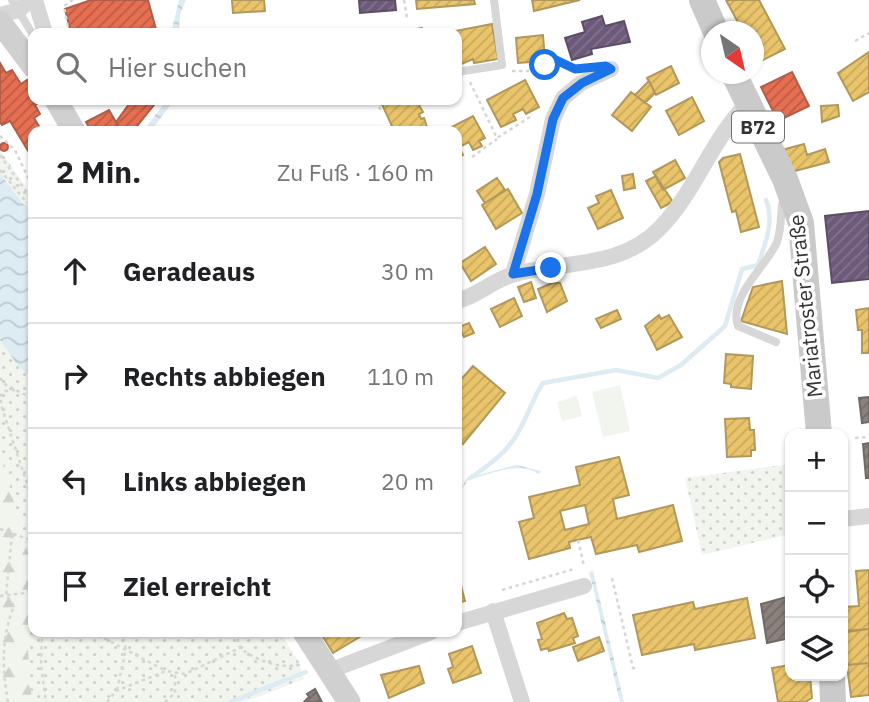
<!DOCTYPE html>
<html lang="de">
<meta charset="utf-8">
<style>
body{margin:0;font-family:"IBM Plex Sans",sans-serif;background:#f6f6f6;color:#202124}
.controls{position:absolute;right:21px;bottom:21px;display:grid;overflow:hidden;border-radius:14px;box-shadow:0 2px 5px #0004}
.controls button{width:63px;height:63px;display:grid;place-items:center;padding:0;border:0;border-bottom:2px solid #e0e0e0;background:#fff;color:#202124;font:35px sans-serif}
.compass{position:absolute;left:701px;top:21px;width:63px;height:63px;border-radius:50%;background:#fff;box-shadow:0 2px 5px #0004;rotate:146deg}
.stop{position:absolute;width:21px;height:21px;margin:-16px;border:5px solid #1a73e8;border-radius:50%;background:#fff}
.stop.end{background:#1a73e8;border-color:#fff;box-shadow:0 2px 7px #0008}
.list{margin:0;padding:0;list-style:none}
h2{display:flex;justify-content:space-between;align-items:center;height:91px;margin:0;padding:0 28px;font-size:30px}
h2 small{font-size:23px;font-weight:400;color:#757577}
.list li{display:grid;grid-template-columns:46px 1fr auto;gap:21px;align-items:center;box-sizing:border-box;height:105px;padding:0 28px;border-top:2px solid #e0e0e0}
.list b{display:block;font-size:26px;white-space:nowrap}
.list em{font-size:23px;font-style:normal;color:#757577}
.icon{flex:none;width:38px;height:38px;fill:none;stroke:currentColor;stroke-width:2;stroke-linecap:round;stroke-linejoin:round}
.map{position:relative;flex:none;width:869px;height:702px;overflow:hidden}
.search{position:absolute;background:#fff;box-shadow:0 2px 5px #0004;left:28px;top:28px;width:434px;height:77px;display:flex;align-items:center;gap:18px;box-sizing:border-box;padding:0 24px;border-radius:14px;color:#757577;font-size:26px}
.panel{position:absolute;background:#fff;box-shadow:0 2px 5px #0004;left:28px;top:126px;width:434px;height:511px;border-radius:14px}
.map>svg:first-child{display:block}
</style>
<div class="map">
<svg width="869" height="702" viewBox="0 0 869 702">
<defs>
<pattern id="grass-dots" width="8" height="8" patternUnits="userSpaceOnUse" patternTransform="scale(1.75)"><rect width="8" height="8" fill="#f1f5ed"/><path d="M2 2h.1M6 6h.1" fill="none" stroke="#cfd2cc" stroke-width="1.8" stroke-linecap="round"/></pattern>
<pattern id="forest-firs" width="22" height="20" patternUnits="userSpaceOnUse" patternTransform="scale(1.75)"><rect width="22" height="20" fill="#f1f5ed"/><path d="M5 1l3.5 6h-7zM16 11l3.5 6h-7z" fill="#cfd2cc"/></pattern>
<pattern id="water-waves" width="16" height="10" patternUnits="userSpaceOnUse" patternTransform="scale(1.75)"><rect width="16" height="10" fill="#ddebf3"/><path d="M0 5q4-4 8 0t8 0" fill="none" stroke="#becad1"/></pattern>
<pattern id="homes-hatch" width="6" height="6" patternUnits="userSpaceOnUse" patternTransform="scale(1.75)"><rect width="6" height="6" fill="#e9c46a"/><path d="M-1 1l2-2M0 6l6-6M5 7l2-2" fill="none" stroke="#c8a95c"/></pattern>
<pattern id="shops-hatch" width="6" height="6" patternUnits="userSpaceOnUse" patternTransform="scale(1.75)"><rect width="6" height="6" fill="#e76f51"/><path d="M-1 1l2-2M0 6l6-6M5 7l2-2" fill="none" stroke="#bc5c44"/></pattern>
<pattern id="offices-hatch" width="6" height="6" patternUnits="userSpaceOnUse" patternTransform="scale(1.75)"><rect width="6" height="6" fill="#6d597a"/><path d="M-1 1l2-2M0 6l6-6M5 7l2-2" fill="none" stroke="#82738c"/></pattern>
<pattern id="industry-hatch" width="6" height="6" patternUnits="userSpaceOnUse" patternTransform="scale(1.75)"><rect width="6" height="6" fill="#8a817c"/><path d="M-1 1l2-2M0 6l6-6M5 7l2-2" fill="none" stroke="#716a66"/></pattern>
</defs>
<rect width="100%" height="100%" fill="#fff"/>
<path fill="url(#grass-dots)" d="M 0,150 L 33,197 L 33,632 L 280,632 L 299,662 L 304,679 L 245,702 L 32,702 L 28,649 L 29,556 L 0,452 Z
M 790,464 L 790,534 L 702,555 L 685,478 Z"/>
<path fill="url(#forest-firs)" d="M 0,452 L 29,556 L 28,649 L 32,702 L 0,702 Z"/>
<path fill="#f1f5ed" d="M 620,385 L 630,431 L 603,437 L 592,392 Z
M 577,396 L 582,416 L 562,421 L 557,402 Z"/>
<path fill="url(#water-waves)" d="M 179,0 L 186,0 L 180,14 L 179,33 L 171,33 Z
M 167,100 L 174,100 L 151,131 L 143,131 Z
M 0,174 L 24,205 L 33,208 L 33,380 L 16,363 L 0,340 Z
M 516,465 L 541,471 L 538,474 C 519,460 489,475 468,480 L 457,496 L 467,478 Z
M 593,571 L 624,702 L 620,702 L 593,587 L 589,572 Z"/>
<path fill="url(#homes-hatch)" stroke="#b2985a" stroke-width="2" fill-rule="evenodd" d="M 232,0 L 264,0 L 265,11 L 233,13 Z
M 416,0 L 474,0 L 475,4 L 417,9 Z
M 532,0 L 580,0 L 534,11 Z
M 726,0 L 759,0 L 785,49 L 759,62 L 754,53 L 754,32 L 743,32 Z
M 492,24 L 498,59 L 474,63 L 473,59 L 457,66 L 457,33 L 445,33 Z
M 422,28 L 423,33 L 394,33 Z
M 543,35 L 545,61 L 518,63 L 516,38 Z
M 869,52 L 869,92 L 853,101 L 838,73 Z
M 671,66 L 679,83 L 656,95 L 647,78 Z
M 525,80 L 539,107 L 526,114 L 523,109 L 513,114 L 516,120 L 501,127 L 487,100 Z
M 649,81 L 655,93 L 645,103 L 635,95 Z
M 631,92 L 651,107 L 632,131 L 612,115 Z
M 692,97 L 704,121 L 679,135 L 666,111 Z
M 380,100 L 416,100 L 423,112 L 419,114 L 421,119 L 424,118 L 428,130 L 389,131 L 388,128 L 392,126 Z
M 838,105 L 839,116 L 822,122 L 821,106 Z
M 473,116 L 485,138 L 479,141 L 482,146 L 473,150 L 469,142 L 459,147 L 463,155 L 457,159 L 457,131 L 444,131 Z
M 804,144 L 807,155 L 825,149 L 829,162 L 791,172 L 782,150 Z
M 740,154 L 759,227 L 741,232 L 736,211 L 732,212 L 719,162 L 723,158 Z
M 675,160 L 685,178 L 663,190 L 653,172 Z
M 633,174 L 635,188 L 624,190 L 622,176 Z
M 656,176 L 673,202 L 661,208 L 646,181 Z
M 497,178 L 505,190 L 485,203 L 477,191 Z
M 508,189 L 522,213 L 496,229 L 482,205 Z
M 611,190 L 623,218 L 598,229 L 588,208 L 599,203 L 596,196 Z
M 485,247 L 496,264 L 471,281 L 460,263 Z
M 782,281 L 787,334 L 741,321 L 753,287 Z
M 531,282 L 536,298 L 524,302 L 518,287 Z
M 552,283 L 560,283 L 567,301 L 547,312 L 538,289 Z
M 514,298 L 522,316 L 500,327 L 491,309 Z
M 869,308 L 869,353 L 862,353 L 862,330 L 858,330 L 856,310 Z
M 617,310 L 621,319 L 601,328 L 596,319 Z
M 659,315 L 661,319 L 669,315 L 682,337 L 657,350 L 645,326 Z
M 469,323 L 474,333 L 464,337 L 459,327 Z
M 726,354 L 753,356 L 751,389 L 731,387 L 731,384 L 724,383 Z
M 473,366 L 505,393 L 463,444 L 457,439 L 457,384 Z
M 749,418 L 750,430 L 754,430 L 755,450 L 751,450 L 751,456 L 727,457 L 725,419 Z
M 619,457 L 629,495 L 613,499 L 617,519 L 673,505 L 682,541 L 639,552 L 637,545 L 596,554 L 591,537 L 569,542 L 570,548 L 529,559 L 519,522 L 534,518 L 529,497 L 580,485 L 576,467 ZM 585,505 L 589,524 L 565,530 L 560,511 Z
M 869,570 L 869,629 L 846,632 L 844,607 L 859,606 L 856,571 Z
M 458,574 L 465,601 L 457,603 L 457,575 Z
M 747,598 L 755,638 L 695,650 L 694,644 L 642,655 L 633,615 L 693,602 L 695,609 Z
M 564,613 L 567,619 L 572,618 L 578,636 L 573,638 L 575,643 L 549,651 L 548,648 L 541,650 L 538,640 L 542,639 L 537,623 Z
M 869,629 L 869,663 L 847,665 L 844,631 Z
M 320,632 L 361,632 L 363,635 L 333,653 Z
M 599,637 L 604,651 L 578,661 L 573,647 Z
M 472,646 L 481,673 L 453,683 L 448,669 L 453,667 L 449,654 Z
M 869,663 L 869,695 L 851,697 L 847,665 Z
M 790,665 L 790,676 L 810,676 L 812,698 L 805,702 L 778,702 L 772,668 Z
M 419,666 L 424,683 L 389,698 L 381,675 Z"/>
<path fill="url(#shops-hatch)" stroke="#b15d48" stroke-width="2" d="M 91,0 L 148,0 L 157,33 L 71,33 L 65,9 Z
M 0,63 L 6,73 L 12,70 L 21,84 L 27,80 L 33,91 L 33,100 L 40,102 L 35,105 L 40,114 L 34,118 L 42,131 L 33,131 L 33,159 L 10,121 L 2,125 L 0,122 Z
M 792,72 L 809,106 L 778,121 L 761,87 Z
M 132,100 L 158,100 L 133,131 L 121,131 L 116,122 Z
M 109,110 L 121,131 L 91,131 L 86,122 Z
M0 147a4 4 0 1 1 8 0a4 4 0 1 1-8 0Z"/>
<path fill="url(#offices-hatch)" stroke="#5c4e65" stroke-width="2" d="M 359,0 L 395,0 L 396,10 L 360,13 Z
M 602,16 L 605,26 L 624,21 L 630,42 L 591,49 L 592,54 L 572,60 L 565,38 L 585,32 L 582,22 Z
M 869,211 L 869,279 L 832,283 L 825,216 Z"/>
<path fill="url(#industry-hatch)" stroke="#706a66" stroke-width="2" d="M 869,397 L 869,422 L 862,423 L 859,398 Z
M 869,443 L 869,478 L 866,478 L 863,444 Z
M 790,596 L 790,638 L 767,643 L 761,604 Z
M 315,689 L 322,702 L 304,702 L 309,697 L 307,694 Z"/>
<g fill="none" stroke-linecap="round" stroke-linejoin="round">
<path stroke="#ddebf3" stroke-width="4.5" d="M 470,478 C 491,464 510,450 521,427 C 529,412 533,398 543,383 L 616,370 L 658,378 L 681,365 L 725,326 L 742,269 L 758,265 C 765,244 775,222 766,200
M 230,702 L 306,672"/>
<path stroke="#d6d6d6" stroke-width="2.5" stroke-dasharray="3.5 3.5" stroke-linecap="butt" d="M 404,0 L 407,18
M 69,33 L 64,6 L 73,0
M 855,41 L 869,33
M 512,71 L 533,71 L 556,60 L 574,68
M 470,82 L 497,138 L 530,117
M 377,100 L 381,111
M 0,136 L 15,150 L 33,188
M 0,155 L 33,201
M 472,157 L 497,139
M 0,170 L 27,203
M 0,378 L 6,385 L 33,399
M 15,390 L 5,391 L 0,396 L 2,408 L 33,502
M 855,438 L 869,437
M 0,529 L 33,541
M 578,540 L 584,566
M 612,578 L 633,668 L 638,670
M 502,590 L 574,569
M 0,596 L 33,592
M 42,632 L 41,666 L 46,702
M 92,632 L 166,671
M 236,632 L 240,648 C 258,661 280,670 303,664
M 117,690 L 126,649 L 122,632
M 8,702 C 2,667 1,639 14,606 L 6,595 L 12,535
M 107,702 L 116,691 L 166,671 L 185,674 L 240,648
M 165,702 L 175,693 L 175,674"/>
<path stroke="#d7d7d7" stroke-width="8" d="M 12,0 L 33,35
M 457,72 L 502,65 L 494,0
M 776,342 L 738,326 C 728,296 767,266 777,242 C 781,231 781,216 782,204 L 787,202"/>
<path stroke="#d7d7d7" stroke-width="16" d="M 35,0 L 45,33
M 0,15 L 19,10 L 30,0
M 513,274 L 537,194 L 553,119 L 563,98 L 581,83 L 611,69
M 457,301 C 478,296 494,279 515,274 C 564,261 621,268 659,229 C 696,192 711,139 748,103
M 843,519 L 869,516
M 493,611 L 522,702
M 457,623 L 584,586
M 329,671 L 431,632"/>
<path stroke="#d0d0d0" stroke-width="23" d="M 0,22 L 33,66
M 56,100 L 74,131
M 304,632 L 349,702"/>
<path stroke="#cacaca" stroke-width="26" d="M 702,0 L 716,32
M 734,74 L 785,179 L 801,223 L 819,434
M 832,676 L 833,702"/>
</g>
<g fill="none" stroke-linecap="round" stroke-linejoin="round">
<path stroke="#1a73e8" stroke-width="9" d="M 545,65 L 556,60 L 575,69 L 606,66 L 611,69 L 582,83 L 563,98 L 553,119 L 537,194 L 513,274 L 551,268"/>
</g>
<g text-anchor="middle" stroke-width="7" stroke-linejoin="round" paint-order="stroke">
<rect fill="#fff" stroke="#707070" stroke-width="2" x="732" y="111.5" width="52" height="31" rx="5"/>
<g font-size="19" font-weight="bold" fill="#333">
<text x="758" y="134">B72</text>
</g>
<g font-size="21" fill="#333" stroke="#fff">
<text transform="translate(806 306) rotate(-96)" y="7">Mariatroster Straße</text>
</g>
</g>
</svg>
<div class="controls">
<button>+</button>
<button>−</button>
<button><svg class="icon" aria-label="locate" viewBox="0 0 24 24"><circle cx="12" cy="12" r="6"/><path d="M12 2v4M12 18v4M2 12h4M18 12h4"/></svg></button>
<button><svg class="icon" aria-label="layers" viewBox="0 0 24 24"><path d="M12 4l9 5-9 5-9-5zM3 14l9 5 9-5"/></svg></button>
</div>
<svg class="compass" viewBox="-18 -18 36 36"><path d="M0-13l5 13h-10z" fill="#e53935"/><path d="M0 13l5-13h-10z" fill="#757577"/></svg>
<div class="stop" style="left:545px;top:65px"></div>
<div class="stop end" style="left:551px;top:268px"></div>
<div class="search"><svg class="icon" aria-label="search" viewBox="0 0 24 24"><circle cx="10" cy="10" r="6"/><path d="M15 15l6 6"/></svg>Hier suchen</div>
<section class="panel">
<h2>2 Min.<small>Zu Fuß · 160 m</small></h2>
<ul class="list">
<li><svg class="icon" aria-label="ahead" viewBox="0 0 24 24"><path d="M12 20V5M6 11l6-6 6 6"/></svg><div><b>Geradeaus</b></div><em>30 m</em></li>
<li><svg class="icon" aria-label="right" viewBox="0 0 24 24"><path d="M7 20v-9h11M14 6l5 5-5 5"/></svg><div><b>Rechts abbiegen</b></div><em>110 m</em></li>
<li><svg class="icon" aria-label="left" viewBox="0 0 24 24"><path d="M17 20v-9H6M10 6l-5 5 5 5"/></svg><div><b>Links abbiegen</b></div><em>20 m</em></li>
<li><svg class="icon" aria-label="arrive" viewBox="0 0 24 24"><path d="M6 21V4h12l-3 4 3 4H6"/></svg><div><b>Ziel erreicht</b></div></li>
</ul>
</section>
</div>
